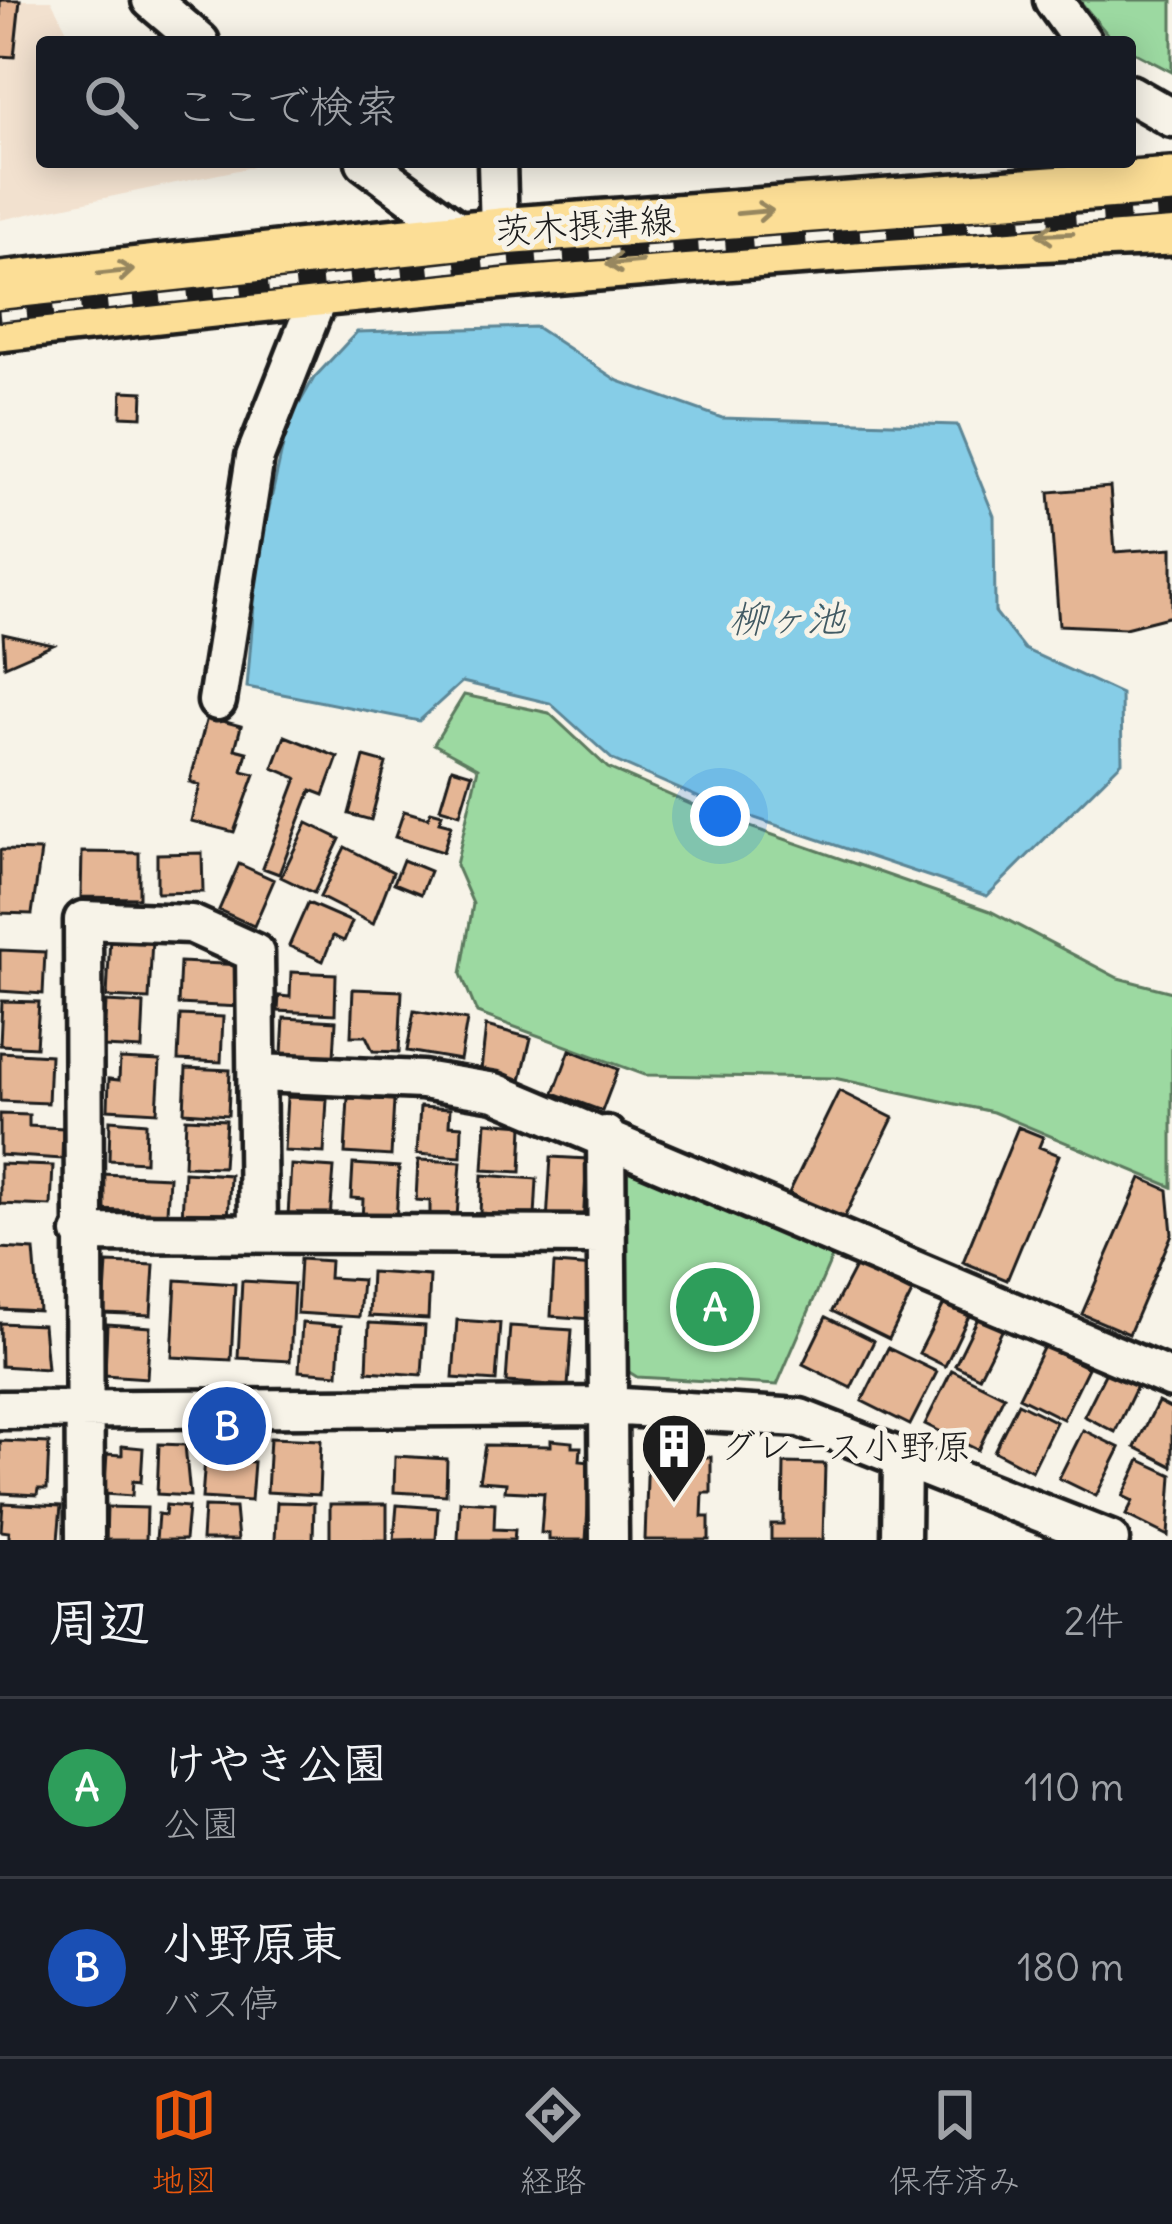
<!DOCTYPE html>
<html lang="ja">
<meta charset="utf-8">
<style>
body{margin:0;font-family:Delius,"Klee One",sans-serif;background:#242831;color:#f1f3f6}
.you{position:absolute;left:720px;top:816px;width:42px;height:42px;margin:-30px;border:9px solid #fff;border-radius:50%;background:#1a73e8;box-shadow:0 0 0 18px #1a73e833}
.badge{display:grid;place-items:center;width:78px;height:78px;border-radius:50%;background:#ea580c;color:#fff;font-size:39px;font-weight:700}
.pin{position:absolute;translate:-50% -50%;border:6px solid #fff;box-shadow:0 3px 12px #0006}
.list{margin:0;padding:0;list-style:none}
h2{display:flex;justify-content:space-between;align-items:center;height:156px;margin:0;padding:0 48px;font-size:51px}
h2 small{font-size:39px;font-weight:400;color:#9ea1a6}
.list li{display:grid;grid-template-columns:78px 1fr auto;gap:36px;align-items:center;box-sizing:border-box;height:180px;padding:0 48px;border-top:3px solid #363941}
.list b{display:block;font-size:45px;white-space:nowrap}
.list p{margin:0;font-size:39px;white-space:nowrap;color:#9ea1a6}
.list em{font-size:39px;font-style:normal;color:#9ea1a6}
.icon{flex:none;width:66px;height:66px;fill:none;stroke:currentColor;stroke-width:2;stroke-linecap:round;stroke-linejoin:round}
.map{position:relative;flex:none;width:1172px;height:1540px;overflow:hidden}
.search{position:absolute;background:#171b24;box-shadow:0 6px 30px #0003;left:36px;right:36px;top:36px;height:132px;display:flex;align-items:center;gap:30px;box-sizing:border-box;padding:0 42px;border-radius:12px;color:#9ea1a6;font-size:45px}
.sheet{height:516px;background:#171b24}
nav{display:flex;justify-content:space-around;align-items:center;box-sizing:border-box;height:168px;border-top:3px solid #363941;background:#171b24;font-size:33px;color:#9ea1a6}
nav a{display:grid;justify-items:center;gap:6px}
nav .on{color:#ea580c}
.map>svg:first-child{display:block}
</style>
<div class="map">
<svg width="1172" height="1540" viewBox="0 0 1172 1540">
<rect width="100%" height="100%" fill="#f7f3e8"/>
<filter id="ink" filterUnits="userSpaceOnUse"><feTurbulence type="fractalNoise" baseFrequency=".00833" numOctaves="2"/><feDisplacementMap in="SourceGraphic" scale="24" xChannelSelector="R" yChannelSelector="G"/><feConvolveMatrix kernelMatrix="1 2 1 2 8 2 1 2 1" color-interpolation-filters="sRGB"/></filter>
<g filter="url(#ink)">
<path fill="#f2e1cf" d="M 0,0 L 51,0 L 73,42 L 42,42 L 42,162 L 247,162 L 252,167 L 0,220 Z"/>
<path fill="#9cd9a1" stroke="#5c7a5e" stroke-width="3" d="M 1079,0 L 1172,0 L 1172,72 L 1130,50 L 1130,42 L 1113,41 Z
M 464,695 L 549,713 L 608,768 L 713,814 L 990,911 L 1118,978 L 1172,992 L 1172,1187 L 993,1112 L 834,1078 L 645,1075 L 477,1013 L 461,974 L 473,904 L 456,865 L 478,768 L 434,744 Z
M 641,1165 L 836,1248 L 777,1385 L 637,1377 L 618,1365 L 619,1175 Z"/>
<path fill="#86cde7" stroke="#5c8696" stroke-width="3" d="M 536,327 L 618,381 L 722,418 L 957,425 L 994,516 L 995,612 L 1024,649 L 1121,694 L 1122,762 L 987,896 L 716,805 L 613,760 L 550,703 L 462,682 L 419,721 L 247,687 L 258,558 L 288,423 L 314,378 L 357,332 Z"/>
<path fill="#e5b695" stroke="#1c1c1c" stroke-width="3" d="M 0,0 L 20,0 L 14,57 L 0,56 Z
M 122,391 L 143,392 L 142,417 L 121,416 Z
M 1110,487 L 1115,552 L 1172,548 L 1172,616 L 1125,628 L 1059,625 L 1049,492 Z
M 3,634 L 53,645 L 5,666 Z
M 207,717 L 241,726 L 235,749 L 247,752 L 242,771 L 255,774 L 234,832 L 191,821 L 200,785 L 190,782 Z
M 285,736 L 338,757 L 324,795 L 311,790 L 279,874 L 263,868 L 297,778 L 273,768 Z
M 364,757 L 386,763 L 371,820 L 349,814 Z
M 452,768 L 472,774 L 460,814 L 440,808 Z
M 404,811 L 428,818 L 431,811 L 442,814 L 439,822 L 451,825 L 443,852 L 395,837 Z
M 307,823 L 340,839 L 314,893 L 281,877 Z
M 345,847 L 393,872 L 373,924 L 320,897 Z
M 0,850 L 41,851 L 32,914 L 0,913 Z
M 82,852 L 139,853 L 139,898 L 81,897 Z
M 202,853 L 203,892 L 157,893 L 157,854 Z
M 403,860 L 430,871 L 421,894 L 394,883 Z
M 239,864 L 274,880 L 254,926 L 219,910 Z
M 308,903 L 352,922 L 344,941 L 333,936 L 323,961 L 289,946 Z
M 110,936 L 152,938 L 149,999 L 107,997 Z
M 0,950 L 45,952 L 43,994 L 0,991 Z
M 180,962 L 243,965 L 241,1007 L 178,1004 Z
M 291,972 L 336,974 L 335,1014 L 278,1011 L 279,996 L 290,997 Z
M 353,989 L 402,991 L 399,1052 L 373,1051 L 366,1036 L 351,1036 Z
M 2,1001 L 39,1002 L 36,1047 L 0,1045 Z
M 106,1002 L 144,1004 L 142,1049 L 104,1047 Z
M 414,1011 L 467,1020 L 460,1060 L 407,1051 Z
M 180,1015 L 223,1017 L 221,1062 L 178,1060 Z
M 284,1018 L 336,1021 L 334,1057 L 319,1056 L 319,1062 L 282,1054 Z
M 486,1026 L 531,1038 L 521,1080 L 481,1070 Z
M 570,1050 L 618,1069 L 602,1111 L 554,1093 Z
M 0,1052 L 50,1055 L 48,1103 L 0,1101 Z
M 120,1059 L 160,1061 L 157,1112 L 108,1109 L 109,1079 L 119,1080 Z
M 186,1068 L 230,1070 L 228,1115 L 184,1112 Z
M 839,1091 L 893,1118 L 843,1220 L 789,1193 Z
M 287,1097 L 327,1099 L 324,1153 L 284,1151 Z
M 348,1098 L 394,1100 L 391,1156 L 345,1153 Z
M 420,1107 L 450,1109 L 449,1125 L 462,1126 L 461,1157 L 417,1154 Z
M 0,1114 L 29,1115 L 29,1126 L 63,1128 L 62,1159 L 0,1155 Z
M 186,1118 L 226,1120 L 223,1167 L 184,1166 Z
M 110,1120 L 146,1123 L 145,1162 L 109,1160 Z
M 486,1122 L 523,1125 L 521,1172 L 483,1170 Z
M 1018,1127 L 1043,1137 L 1039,1147 L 1059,1155 L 1007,1280 L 963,1262 Z
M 551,1157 L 587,1159 L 583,1224 L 547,1222 Z
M 418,1160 L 461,1162 L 457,1217 L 430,1215 L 430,1201 L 416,1200 Z
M 0,1164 L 53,1166 L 51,1206 L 0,1204 Z
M 353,1164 L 399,1167 L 396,1223 L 362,1222 L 363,1199 L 351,1198 Z
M 291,1165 L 334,1168 L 330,1219 L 288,1216 Z
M 184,1172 L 230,1175 L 228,1224 L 182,1222 Z
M 101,1174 L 169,1177 L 167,1213 L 100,1210 Z
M 482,1175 L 537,1179 L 535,1217 L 480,1213 Z
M 1141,1178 L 1168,1190 L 1172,1234 L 1129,1334 L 1082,1314 Z
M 0,1248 L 34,1250 L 39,1311 L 0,1309 Z
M 300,1259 L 330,1261 L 329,1278 L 362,1280 L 359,1317 L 297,1313 Z
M 107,1263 L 154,1265 L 151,1315 L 104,1313 Z
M 554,1264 L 595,1267 L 592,1319 L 551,1316 Z
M 856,1265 L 912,1293 L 889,1339 L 832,1311 Z
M 371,1272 L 430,1276 L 428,1319 L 369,1316 Z
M 176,1280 L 235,1284 L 231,1360 L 172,1357 Z
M 242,1281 L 294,1284 L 290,1361 L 238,1358 Z
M 944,1304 L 969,1316 L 945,1366 L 919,1353 Z
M 980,1314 L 1004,1327 L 979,1377 L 955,1365 Z
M 826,1317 L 874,1341 L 851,1388 L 803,1364 Z
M 457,1320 L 500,1323 L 496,1381 L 453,1378 Z
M 0,1323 L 43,1325 L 47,1369 L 1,1366 Z
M 302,1323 L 341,1326 L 338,1374 L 299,1371 Z
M 369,1323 L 425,1326 L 422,1375 L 367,1371 Z
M 107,1324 L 150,1327 L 147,1378 L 105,1375 Z
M 510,1326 L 572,1330 L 568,1386 L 506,1382 Z
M 1044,1346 L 1088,1368 L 1063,1419 L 1019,1397 Z
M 888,1348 L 937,1372 L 910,1425 L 862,1401 Z
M 1108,1368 L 1138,1384 L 1115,1432 L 1084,1416 Z
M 952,1370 L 1004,1396 L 978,1450 L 925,1424 Z
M 1158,1402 L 1172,1409 L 1172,1466 L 1135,1447 Z
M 1018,1403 L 1056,1422 L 1032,1471 L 994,1451 Z
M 1083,1430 L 1120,1448 L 1096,1496 L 1059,1478 Z
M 270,1438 L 321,1440 L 319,1495 L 267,1492 Z
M 551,1440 L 572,1442 L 572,1447 L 581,1447 L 580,1461 L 591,1462 L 586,1540 L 549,1540 L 549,1533 L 541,1533 L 544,1493 L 505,1491 L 506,1483 L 479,1481 L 485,1445 L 551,1446 Z
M 0,1441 L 49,1443 L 47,1489 L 38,1489 L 37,1495 L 1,1493 Z
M 159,1444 L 185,1445 L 190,1496 L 157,1494 Z
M 122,1446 L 143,1448 L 141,1482 L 133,1481 L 132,1496 L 104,1494 L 107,1454 L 122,1455 Z
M 648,1448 L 704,1450 L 704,1457 L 711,1457 L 711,1493 L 703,1493 L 702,1517 L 709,1517 L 709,1540 L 645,1540 Z
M 395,1456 L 447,1459 L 446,1495 L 394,1492 Z
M 205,1459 L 254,1462 L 251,1501 L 202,1498 Z
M 1140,1460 L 1172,1475 L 1168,1536 L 1126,1515 L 1133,1501 L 1123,1496 Z
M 784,1463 L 825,1464 L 823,1540 L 771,1540 L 771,1524 L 783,1524 Z
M 460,1501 L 495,1503 L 494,1529 L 515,1530 L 514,1540 L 458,1540 Z
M 277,1502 L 314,1503 L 313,1540 L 275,1540 Z
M 3,1503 L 61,1506 L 58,1540 L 9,1540 L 9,1532 L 1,1531 Z
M 330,1504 L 387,1504 L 387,1540 L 330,1540 Z
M 166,1505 L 188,1507 L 185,1540 L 156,1540 L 158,1514 L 165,1515 Z
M 397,1505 L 438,1508 L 436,1539 L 394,1540 Z
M 107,1507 L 147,1508 L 146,1540 L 106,1540 Z
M 204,1507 L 235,1508 L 238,1540 L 202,1540 Z"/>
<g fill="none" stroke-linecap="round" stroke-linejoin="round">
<defs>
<path id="minor" d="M 151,0 L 200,42
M 1053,0 L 1083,42
M 1130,94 L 1172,118
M 365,162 L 464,235
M 497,162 L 499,231
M 217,701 L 255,457 L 321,290
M 258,1073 L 422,1080 L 495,1092 L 1172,1379
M 606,1135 L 609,1540
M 81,1233 L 604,1235
M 0,1410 L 606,1406 L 800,1418 L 1110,1540
M 85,1540 L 83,920 L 191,924 L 255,953 L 258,1232
M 901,1540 L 902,1457"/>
<path id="major" d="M 0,285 L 499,231 L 1172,181
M 0,328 C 390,282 779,246 1172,232"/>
</defs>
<use href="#minor" stroke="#1c1c1c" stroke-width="45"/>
<use href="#major" stroke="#1c1c1c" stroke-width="54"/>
<use href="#minor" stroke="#f7f3e8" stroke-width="36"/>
<use href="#major" stroke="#fcde96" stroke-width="45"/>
<defs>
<path id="rail" d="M 0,316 L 510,261 L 1172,212"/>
</defs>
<use href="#rail" stroke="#1c1c1c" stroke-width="14"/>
<use href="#rail" stroke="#f7f3e8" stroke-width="9" stroke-dasharray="27" stroke-linecap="butt"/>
</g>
<defs><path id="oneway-shaft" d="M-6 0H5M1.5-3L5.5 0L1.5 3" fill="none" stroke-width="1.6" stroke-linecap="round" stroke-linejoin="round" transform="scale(3)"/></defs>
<g stroke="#97875f">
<use href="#oneway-shaft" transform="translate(755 212) rotate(-5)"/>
<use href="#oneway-shaft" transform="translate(1055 234) rotate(178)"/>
<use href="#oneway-shaft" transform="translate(624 263) rotate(175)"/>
<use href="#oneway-shaft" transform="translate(116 272) rotate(-6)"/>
</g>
</g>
<defs>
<symbol id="building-pin" viewBox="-11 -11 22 30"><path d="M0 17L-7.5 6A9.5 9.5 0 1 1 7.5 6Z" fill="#1c1c1c" stroke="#f7f3e8"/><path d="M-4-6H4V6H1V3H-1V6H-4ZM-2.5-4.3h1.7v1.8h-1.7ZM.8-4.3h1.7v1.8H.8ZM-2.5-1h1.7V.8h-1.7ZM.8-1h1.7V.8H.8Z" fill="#fff"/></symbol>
</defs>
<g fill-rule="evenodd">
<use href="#building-pin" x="636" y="1408" width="76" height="104"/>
</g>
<g text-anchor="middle" stroke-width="10" stroke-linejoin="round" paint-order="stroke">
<g font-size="36" fill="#1c1c1c" stroke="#f7f3e8">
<text transform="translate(585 225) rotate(-4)" y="13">茨木摂津線</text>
</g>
<g font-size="36" fill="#1c1c1c" stroke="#f7f3e8" text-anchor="start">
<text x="720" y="1459">グレース小野原</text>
</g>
<g font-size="39" font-style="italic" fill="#415a63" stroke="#f7f3e8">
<text x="787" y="632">柳ヶ池</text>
</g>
</g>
</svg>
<div class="you"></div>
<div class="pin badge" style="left:715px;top:1307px;background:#2e9e5b">A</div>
<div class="pin badge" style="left:227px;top:1426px;background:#1a4fb4">B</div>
<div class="search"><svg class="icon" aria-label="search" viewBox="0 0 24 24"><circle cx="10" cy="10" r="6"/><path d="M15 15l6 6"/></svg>ここで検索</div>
</div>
<section class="sheet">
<h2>周辺<small>2件</small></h2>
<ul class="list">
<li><span class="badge" style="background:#2e9e5b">A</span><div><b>けやき公園</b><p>公園</p></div><em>110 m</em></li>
<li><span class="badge" style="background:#1a4fb4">B</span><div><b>小野原東</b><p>バス停</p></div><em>180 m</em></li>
</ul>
</section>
<nav>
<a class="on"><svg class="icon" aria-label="map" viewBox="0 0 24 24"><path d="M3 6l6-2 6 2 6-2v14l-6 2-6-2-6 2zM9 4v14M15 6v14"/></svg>地図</a>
<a><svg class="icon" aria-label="directions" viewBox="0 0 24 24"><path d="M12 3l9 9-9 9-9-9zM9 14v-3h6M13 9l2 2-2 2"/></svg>経路</a>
<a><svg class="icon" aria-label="saved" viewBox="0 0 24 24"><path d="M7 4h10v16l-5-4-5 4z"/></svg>保存済み</a>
</nav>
